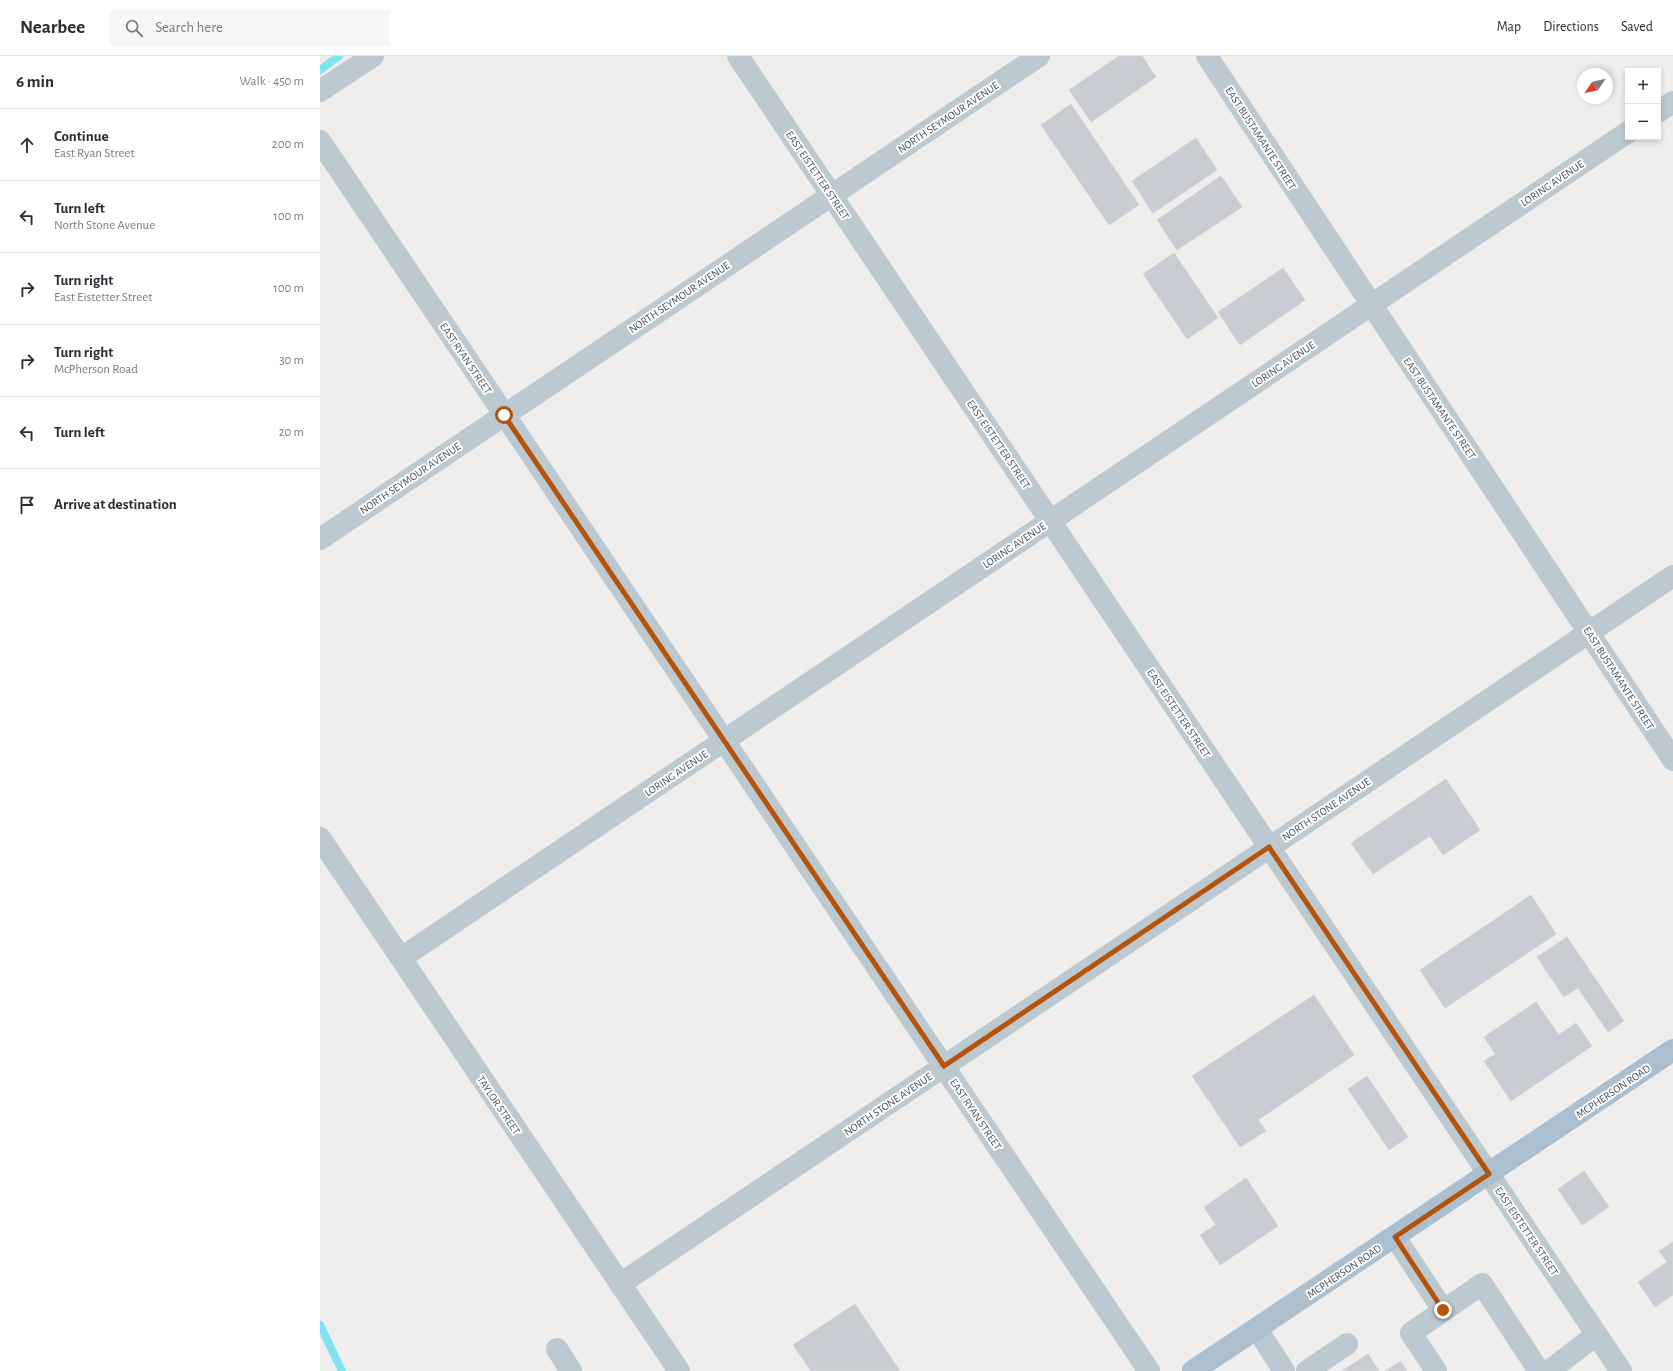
<!DOCTYPE html>
<meta charset="utf-8">
<style>
body{margin:0;font-family:"Alegreya Sans",sans-serif;background:#f7f7f7;color:#2b2b33}
.controls{position:absolute;right:12px;top:12px;display:grid;overflow:hidden;border-radius:0px;box-shadow:0 2px 6px #0003}
.controls button{width:36px;height:36px;display:grid;place-items:center;padding:0;border:0;border-bottom:1px solid #e1e1e2;background:#fff;color:#2b2b33;font:20px sans-serif}
.compass{position:absolute;left:1257px;top:12px;width:36px;height:36px;border-radius:50%;background:#fff;box-shadow:0 2px 6px #0003;rotate:236deg}
.stop{position:absolute;width:12px;height:12px;margin:-9px;border:3px solid #b45309;border-radius:50%;background:#fff}
.stop.end{background:#b45309;border-color:#fff;box-shadow:0 1px 4px #0008}
.list{margin:0;padding:0;list-style:none}
h2{display:flex;justify-content:space-between;align-items:center;height:52px;margin:0;padding:0 16px;font-size:17px}
h2 small{font-size:13px;font-weight:400;color:#7c7c81}
.list li{display:grid;grid-template-columns:26px 1fr auto;gap:12px;align-items:center;box-sizing:border-box;height:72px;padding:0 16px;border-top:1px solid #e1e1e2}
.list b{display:block;font-size:15px;white-space:nowrap}
.list p{margin:0;font-size:13px;white-space:nowrap;color:#7c7c81}
.list em{font-size:13px;font-style:normal;color:#7c7c81}
.icon{flex:none;width:22px;height:22px;fill:none;stroke:currentColor;stroke-width:2;stroke-linecap:round;stroke-linejoin:round}
.map{position:relative;flex:none;width:1353px;height:1315px;overflow:hidden}
header{display:flex;align-items:center;gap:24px;box-sizing:border-box;height:56px;padding:0 20px;background:#fff;border-bottom:1px solid #e1e1e2}
header strong{font-size:19px}
nav{display:flex;gap:22px;margin-inline-start:auto;font-size:14px}
.search{width:280px;height:36px;background:#f7f7f7;display:flex;align-items:center;gap:10px;box-sizing:border-box;padding:0 14px;border-radius:0px;color:#7c7c81;font-size:15px}
main{display:flex}
aside{flex:1;background:#fff}
.map>svg:first-child{display:block}
</style>
<header>
<strong>Nearbee</strong>
<div class="search"><svg class="icon" aria-label="search" viewBox="0 0 24 24"><circle cx="10" cy="10" r="6"/><path d="M15 15l6 6"/></svg>Search here</div>
<nav><a>Map</a><a>Directions</a><a>Saved</a></nav>
</header>
<main>
<aside>
<h2>6 min<small>Walk · 450 m</small></h2>
<ul class="list">
<li><svg class="icon" aria-label="ahead" viewBox="0 0 24 24"><path d="M12 20V5M6 11l6-6 6 6"/></svg><div><b>Continue</b><p>East Ryan Street</p></div><em>200 m</em></li>
<li><svg class="icon" aria-label="left" viewBox="0 0 24 24"><path d="M17 20v-9H6M10 6l-5 5 5 5"/></svg><div><b>Turn left</b><p>North Stone Avenue</p></div><em>100 m</em></li>
<li><svg class="icon" aria-label="right" viewBox="0 0 24 24"><path d="M7 20v-9h11M14 6l5 5-5 5"/></svg><div><b>Turn right</b><p>East Eistetter Street</p></div><em>100 m</em></li>
<li><svg class="icon" aria-label="right" viewBox="0 0 24 24"><path d="M7 20v-9h11M14 6l5 5-5 5"/></svg><div><b>Turn right</b><p>McPherson Road</p></div><em>30 m</em></li>
<li><svg class="icon" aria-label="left" viewBox="0 0 24 24"><path d="M17 20v-9H6M10 6l-5 5 5 5"/></svg><div><b>Turn left</b></div><em>20 m</em></li>
<li><svg class="icon" aria-label="arrive" viewBox="0 0 24 24"><path d="M6 21V4h12l-3 4 3 4H6"/></svg><div><b>Arrive at destination</b></div></li>
</ul>
</aside>
<div class="map">
<svg width="1353" height="1315" viewBox="0 0 1353 1315">
<rect width="100%" height="100%" fill="#f0eded"/>
<g fill="none" stroke-linecap="round" stroke-linejoin="round">
<path stroke="#82e2f1" stroke-width="8" d="M 0,14 L 19,0
M 0,1269 L 22,1315"/>
</g>
<path fill="#c9cdd3" stroke="#d1d4d9" d="M 799,0 L 822,0 L 836,21 L 771,66 L 749,34 Z
M 751,48 L 819,149 L 789,169 L 721,69 Z
M 876,82 L 897,114 L 833,157 L 812,125 Z
M 901,120 L 922,151 L 857,194 L 837,164 Z
M 854,197 L 898,262 L 867,283 L 823,218 Z
M 963,212 L 985,244 L 920,289 L 898,256 Z
M 1126,723 L 1160,774 L 1123,799 L 1110,780 L 1053,818 L 1031,787 Z
M 1211,839 L 1236,878 L 1125,952 L 1100,914 Z
M 1247,881 L 1304,965 L 1288,976 L 1258,932 L 1244,941 L 1217,901 Z
M 994,939 L 1034,999 L 938,1064 L 946,1075 L 920,1091 L 872,1020 Z
M 1216,946 L 1239,979 L 1256,967 L 1272,990 L 1191,1045 L 1164,1005 L 1175,998 L 1164,981 Z
M 1047,1020 L 1088,1081 L 1069,1094 L 1028,1033 Z
M 1264,1115 L 1289,1151 L 1262,1169 L 1238,1133 Z
M 926,1122 L 958,1170 L 900,1209 L 880,1179 L 896,1169 L 884,1151 Z
M 1353,1186 L 1353,1239 L 1335,1251 L 1318,1226 L 1347,1206 L 1339,1195 Z
M 535,1248 L 580,1315 L 491,1315 L 473,1289 Z
M 1048,1298 L 1059,1315 L 1022,1315 Z
M 1081,1305 L 1087,1315 L 1065,1315 Z"/>
<g fill="none" stroke-linecap="round" stroke-linejoin="round">
<path stroke="#bdc9d1" stroke-width="22" d="M 418,0 L 1301,1315
M 887,0 L 1353,704
M 0,35 L 53,0
M 1338,56 L 1353,46
M 0,85 L 829,1315
M 0,483 L 719,0
M 0,782 L 359,1315
M 81,902 L 1308,76
M 1075,1181 L 1123,1254
M 300,1228 L 1353,520
M 937,1273 L 964,1315
M 237,1293 L 251,1315
M 987,1315 L 1027,1288
M 1116,1315 L 1091,1277 L 1162,1228 L 1219,1315
M 1229,1315 L 1276,1279"/>
<path stroke="#abbfce" stroke-width="22" d="M 873,1315 L 1353,994"/>
</g>
<g fill="none" stroke-linecap="round" stroke-linejoin="round">
<path stroke="#b45309" stroke-width="5" d="M 184,359 L 624,1010 L 949,791 L 1169,1118 L 1075,1181 L 1123,1254"/>
</g>
<g text-anchor="middle" stroke-width="4" stroke-linejoin="round" paint-order="stroke">
<g font-size="11" fill="#44525c" stroke="#fff">
<text transform="translate(628 61) rotate(-34)" y="4">NORTH SEYMOUR AVENUE</text>
<text transform="translate(941 82) rotate(57)" y="4">EAST BUSTAMANTE STREET</text>
<text transform="translate(498 119) rotate(56)" y="4">EAST EISTETTER STREET</text>
<text transform="translate(1232 127) rotate(-34)" y="4">LORING AVENUE</text>
<text transform="translate(359 241) rotate(-34)" y="4">NORTH SEYMOUR AVENUE</text>
<text transform="translate(146 302) rotate(56)" y="4">EAST RYAN STREET</text>
<text transform="translate(963 308) rotate(-34)" y="4">LORING AVENUE</text>
<text transform="translate(1120 352) rotate(56)" y="4">EAST BUSTAMANTE STREET</text>
<text transform="translate(679 388) rotate(56)" y="4">EAST EISTETTER STREET</text>
<text transform="translate(90 422) rotate(-34)" y="4">NORTH SEYMOUR AVENUE</text>
<text transform="translate(694 489) rotate(-34)" y="4">LORING AVENUE</text>
<text transform="translate(1299 622) rotate(57)" y="4">EAST BUSTAMANTE STREET</text>
<text transform="translate(859 657) rotate(56)" y="4">EAST EISTETTER STREET</text>
<text transform="translate(356 717) rotate(-34)" y="4">LORING AVENUE</text>
<text transform="translate(1006 753) rotate(-34)" y="4">NORTH STONE AVENUE</text>
<text transform="translate(1293 1035) rotate(-34)" y="4">MCPHERSON ROAD</text>
<text transform="translate(568 1048) rotate(-34)" y="4">NORTH STONE AVENUE</text>
<text transform="translate(179 1049) rotate(56)" y="4">TAYLOR STREET</text>
<text transform="translate(656 1058) rotate(56)" y="4">EAST RYAN STREET</text>
<text transform="translate(1207 1175) rotate(56)" y="4">EAST EISTETTER STREET</text>
<text transform="translate(1024 1215) rotate(-34)" y="4">MCPHERSON ROAD</text>
</g>
</g>
</svg>
<div class="controls">
<button>+</button>
<button>−</button>
</div>
<svg class="compass" viewBox="-18 -18 36 36"><path d="M0-13l5 13h-10z" fill="#e53935"/><path d="M0 13l5-13h-10z" fill="#7c7c81"/></svg>
<div class="stop" style="left:184px;top:359px"></div>
<div class="stop end" style="left:1123px;top:1254px"></div>
</div>
</main>
